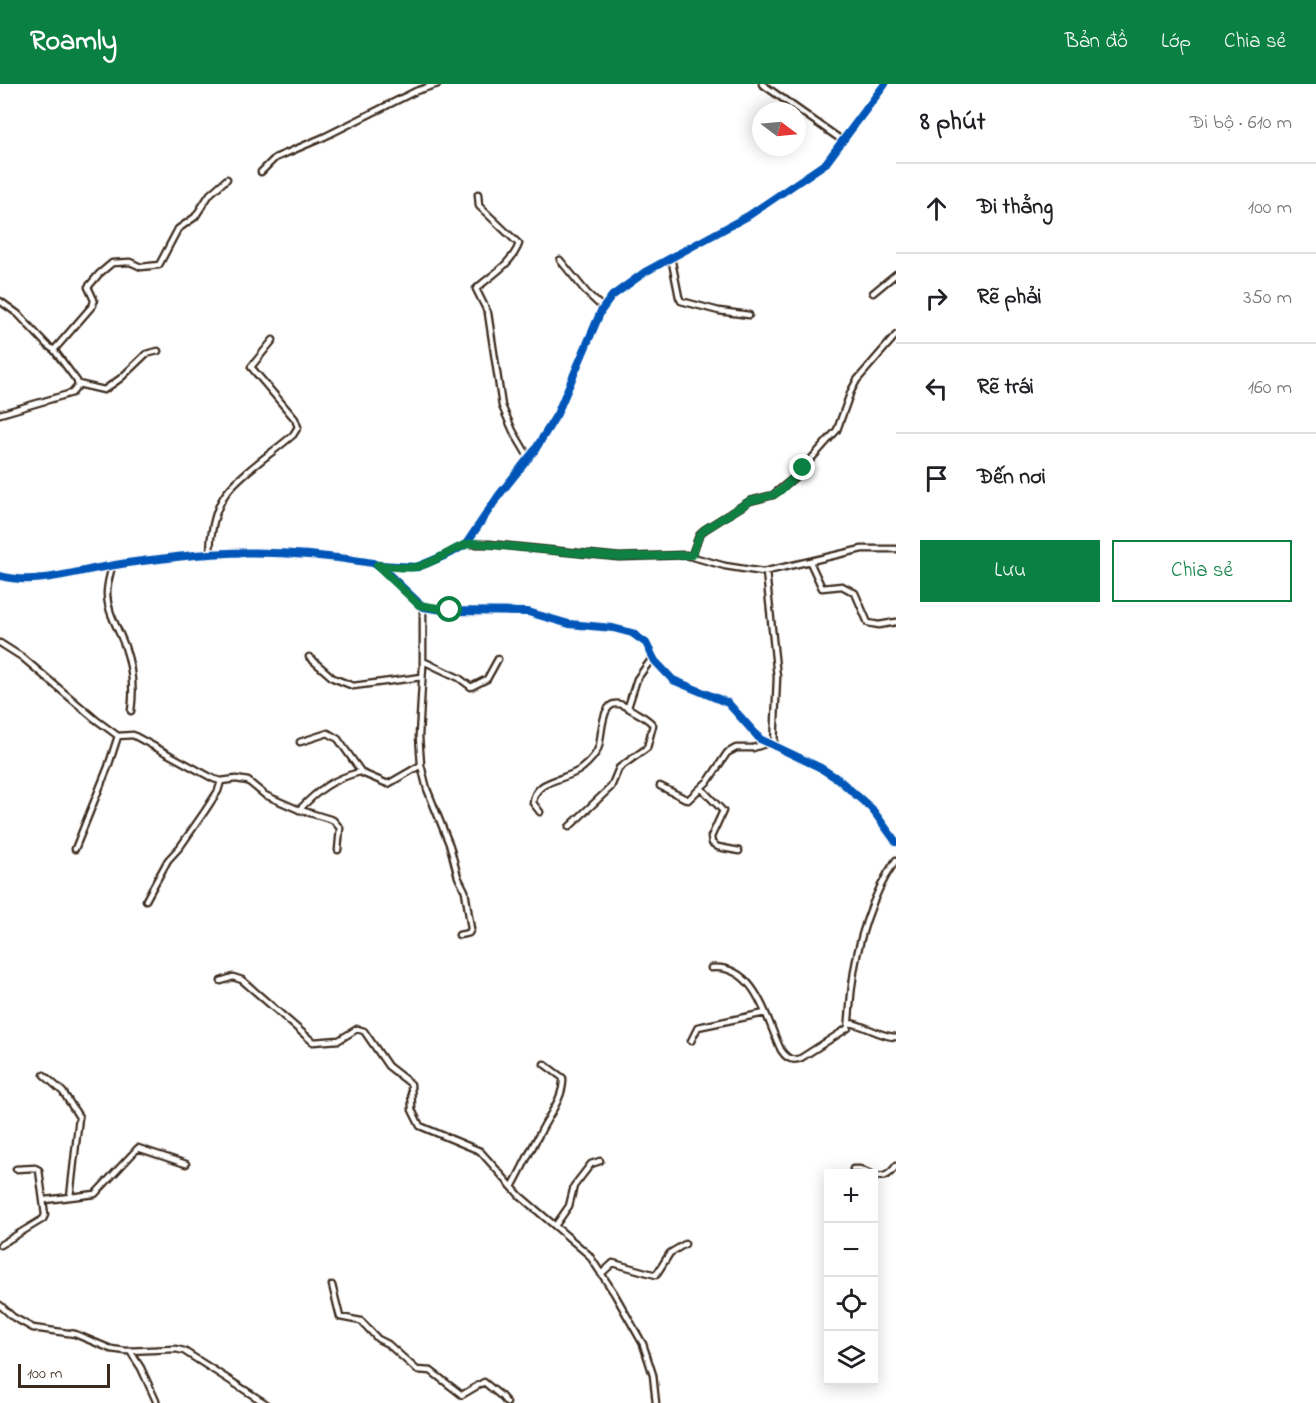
<!DOCTYPE html>
<html lang="vi">
<meta charset="utf-8">
<style>
body{margin:0;font-family:"Indie Flower",sans-serif;background:#f2f2f2;color:#202124}
.controls{position:absolute;right:18px;bottom:18px;display:grid;overflow:hidden;border-radius:0px;box-shadow:0 3px 15px #0003}
.controls button{width:54px;height:54px;display:grid;place-items:center;padding:0;border:0;border-bottom:2px solid #e0e0e0;background:#fff;color:#202124;font:30px sans-serif}
.compass{position:absolute;left:752px;top:18px;width:54px;height:54px;border-radius:50%;background:#fff;box-shadow:0 3px 15px #0003;rotate:106deg}
.scale{position:absolute;left:18px;bottom:15px;width:92px;box-sizing:border-box;padding-left:6px;border:3px solid #3b2a1e;border-top:0;font-size:16px;line-height:21px;white-space:nowrap;color:#3b2a1e;-webkit-text-stroke:4px #fff;paint-order:stroke}
.stop{position:absolute;width:18px;height:18px;margin:-14px;border:4px solid #0b8043;border-radius:50%;background:#fff}
.stop.end{background:#0b8043;border-color:#fff;box-shadow:0 2px 6px #0008}
.list{margin:0;padding:0;list-style:none}
h2{display:flex;justify-content:space-between;align-items:center;height:78px;margin:0;padding:0 24px;font-size:26px}
h2 small{font-size:20px;font-weight:400;color:#757577}
.list li{display:grid;grid-template-columns:39px 1fr auto;gap:18px;align-items:center;box-sizing:border-box;height:90px;padding:0 24px;border-top:2px solid #e0e0e0}
.list b{display:block;font-size:22px;white-space:nowrap}
.list em{font-size:20px;font-style:normal;color:#757577}
.actions{display:flex;gap:12px;padding:18px 24px}
.actions a{flex:1;padding:14px 0;border:2px solid #0b8043;border-radius:0px;text-align:center;font-size:21px;color:#0b8043}
.actions .main{background:#0b8043;color:#fff}
.icon{flex:none;width:33px;height:33px;fill:none;stroke:currentColor;stroke-width:2;stroke-linecap:round;stroke-linejoin:round}
.map{position:relative;flex:none;width:896px;height:1319px;overflow:hidden}
header{display:flex;align-items:center;gap:36px;box-sizing:border-box;height:84px;padding:0 30px;background:#0b8043;color:#fff}
header strong{font-size:28px}
nav{display:flex;gap:33px;margin-inline-start:auto;font-size:21px}
main{display:flex}
aside{flex:1;background:#fff}
.map>svg:first-child{display:block}
</style>
<header>
<strong>Roamly</strong>
<nav><a>Bản đồ</a><a>Lớp</a><a>Chia sẻ</a></nav>
</header>
<main>
<div class="map">
<svg width="896" height="1319" viewBox="0 0 896 1319">
<rect width="100%" height="100%" fill="#fff"/>
<filter id="ink" filterUnits="userSpaceOnUse"><feTurbulence type="fractalNoise" baseFrequency=".0167" numOctaves="2"/><feDisplacementMap in="SourceGraphic" scale="12" xChannelSelector="R" yChannelSelector="G"/><feConvolveMatrix kernelMatrix="1 2 1 2 8 2 1 2 1" color-interpolation-filters="sRGB"/></filter>
<g filter="url(#ink)">
<g fill="none" stroke-linecap="round" stroke-linejoin="round">
<defs>
<path id="minor" d="M 762,0 L 843,57
M 261,88 L 275,74 L 324,53 L 416,7 L 438,0
M 478,110 L 479,122 L 519,160 C 511,181 491,191 476,205 L 488,229 L 502,322 L 513,347 L 529,374
M 671,173 L 679,213 L 681,217 L 719,227 L 749,231
M 560,176 L 587,209 L 603,224
M 873,209 L 896,190
M 0,217 L 18,230 L 47,261 L 54,266 L 77,297 L 78,302 L 72,309 L 0,330
M 54,266 L 93,221 L 94,216 L 88,203 L 99,190 L 112,179 L 130,178 L 141,183 L 159,181 L 178,145 L 195,133 L 210,110 L 227,95
M 78,300 L 104,306 L 121,294 L 146,270 L 158,267
M 466,460 L 489,460 L 619,473 L 686,471 L 725,482 L 763,488 L 862,465 L 896,465
M 210,469 C 210,452 214,429 223,414 C 234,394 275,367 293,351 L 298,343 L 295,335 L 251,283 L 273,256
M 692,471 L 699,452 L 704,446 L 750,417 L 773,411 L 795,393 L 837,346 L 851,307 L 857,296 L 896,251
M 810,478 L 822,504 L 842,502 L 855,509 L 868,539 L 879,541 L 896,538
M 380,481 L 417,483 L 451,469 L 466,460 L 499,411 L 535,366 L 557,330 L 601,227 L 612,212 L 645,188 L 748,132 L 826,79 L 885,0
M 112,482 C 110,491 107,500 107,509 C 107,529 119,545 125,563 C 132,583 134,606 131,627
M 766,488 L 777,593 L 774,662
M 423,523 L 423,582 L 419,652 L 421,681 L 427,705 L 450,762 L 458,793 L 465,807 L 471,845 L 469,849 L 459,851
M 0,559 L 22,573 L 95,635 L 118,652 L 108,683 L 75,765
M 309,573 L 333,594 L 353,602 L 422,593
M 423,577 L 459,594 L 471,603 L 487,595 L 498,575
M 628,623 L 637,595 L 653,573
M 118,652 L 133,651 L 214,695 L 221,697 L 236,695 L 248,697 L 265,711 L 297,725 L 333,736 L 340,744 L 338,766
M 300,658 L 328,649 L 338,655 L 362,689 L 388,700 L 421,681
M 660,702 L 688,716 L 709,696 L 727,669 L 736,664 L 753,664 L 768,659
M 701,704 L 723,727 L 711,753 L 712,759 L 718,763 L 739,767
M 299,726 C 319,705 333,695 360,688
M 540,728 L 533,719 C 534,694 568,697 582,684 C 588,679 597,670 599,662 C 603,644 601,606 630,625 C 638,630 648,634 653,641 L 647,664 L 619,684 L 611,703 L 569,743
M 146,816 L 168,776 L 180,763 L 205,727 L 218,707 L 221,697
M 711,884 C 756,880 766,935 781,966 C 786,974 792,978 801,974 L 848,944 C 850,930 850,916 852,902 C 857,859 871,812 896,776
M 221,897 L 233,893 L 242,896 L 313,958 L 339,956 L 357,945 L 364,947 L 388,982 L 411,1000 L 412,1026 L 420,1042 L 480,1067 L 520,1112 L 589,1171 L 614,1209 L 643,1260 L 653,1291 L 656,1319
M 849,939 C 866,941 880,953 896,953
M 691,957 L 698,943 L 765,929
M 44,991 L 63,1008 L 79,1033 L 70,1113
M 853,1085 L 860,1085 L 871,1090
M 874,1091 C 884,1095 889,1091 896,1082
M 512,1103 C 522,1085 530,1067 540,1049 C 548,1032 564,1014 563,994 L 544,980
M 45,1116 L 95,1110 L 138,1064 L 186,1080
M 555,1142 L 569,1122 L 574,1102 L 591,1080 L 600,1077
M 0,1161 L 43,1135 L 45,1131 L 39,1086 L 35,1084 L 16,1085
M 601,1190 L 613,1179 L 656,1191 L 670,1169 L 685,1160
M 332,1201 L 340,1233 L 361,1237 L 378,1255 L 388,1260 L 417,1286 L 431,1287 L 462,1311 L 484,1298 L 501,1312 L 507,1319
M 0,1221 L 13,1233 L 33,1244 L 75,1250 L 111,1265 L 126,1267 L 176,1265 L 184,1267 L 265,1319
M 130,1267 L 141,1284 L 157,1319"/>
<path id="tertiary" d="M 0,492 C 35,501 69,489 104,483 C 127,478 152,476 176,473 C 241,465 309,468 373,479 L 382,484 L 423,523 L 450,527 L 528,528 L 569,540 L 613,544 L 632,549 L 646,559 L 655,577 L 673,596 L 728,619 L 760,655 L 819,683 L 838,695 L 872,725 L 896,758"/>
</defs>
<use href="#minor" stroke="#3b2a1e" stroke-width="9"/>
<use href="#tertiary" stroke="#3b2a1e" stroke-width="10"/>
<use href="#minor" stroke="#fff" stroke-width="4.5"/>
<use href="#tertiary" stroke="#fff" stroke-width="6"/>
<defs>
<path id="cycleway" d="M 377,481 L 417,483 L 451,469 L 466,460 L 499,411 L 535,366 L 557,330 L 601,227 L 612,212 L 645,188 L 748,132 L 826,79 L 885,0
M 0,492 C 35,501 69,489 104,483 C 127,478 152,476 176,473 C 241,465 309,468 373,479 L 382,484 L 423,523 L 450,527 L 528,528 L 569,540 L 613,544 L 632,549 L 646,559 L 655,577 L 673,596 L 728,619 L 760,655 L 819,683 L 838,695 L 872,725 L 896,758"/>
</defs>
<use href="#cycleway" stroke="#fff" stroke-width="11"/>
<use href="#cycleway" stroke="#0057b8" stroke-width="8"/>
</g>
</g>
<g fill="none" stroke-linecap="round" stroke-linejoin="round" filter="url(#ink)">
<path stroke="#0b8043" stroke-width="8" d="M 450,526 L 419,521 L 377,481 C 389,482 404,485 416,483 C 435,480 457,460 474,459 L 619,473 L 692,471 L 699,452 L 704,446 L 750,417 L 773,411 L 780,407 L 803,384"/>
</g>
</svg>
<div class="controls">
<button>+</button>
<button>−</button>
<button><svg class="icon" aria-label="locate" viewBox="0 0 24 24"><circle cx="12" cy="12" r="6"/><path d="M12 2v4M12 18v4M2 12h4M18 12h4"/></svg></button>
<button><svg class="icon" aria-label="layers" viewBox="0 0 24 24"><path d="M12 4l9 5-9 5-9-5zM3 14l9 5 9-5"/></svg></button>
</div>
<svg class="compass" viewBox="-18 -18 36 36"><path d="M0-13l5 13h-10z" fill="#e53935"/><path d="M0 13l5-13h-10z" fill="#757577"/></svg>
<div class="scale">100 m</div>
<div class="stop" style="left:450px;top:526px"></div>
<div class="stop end" style="left:803px;top:384px"></div>
</div>
<aside>
<h2>8 phút<small>Đi bộ · 610 m</small></h2>
<ul class="list">
<li><svg class="icon" aria-label="ahead" viewBox="0 0 24 24"><path d="M12 20V5M6 11l6-6 6 6"/></svg><div><b>Đi thẳng</b></div><em>100 m</em></li>
<li><svg class="icon" aria-label="right" viewBox="0 0 24 24"><path d="M7 20v-9h11M14 6l5 5-5 5"/></svg><div><b>Rẽ phải</b></div><em>350 m</em></li>
<li><svg class="icon" aria-label="left" viewBox="0 0 24 24"><path d="M17 20v-9H6M10 6l-5 5 5 5"/></svg><div><b>Rẽ trái</b></div><em>160 m</em></li>
<li><svg class="icon" aria-label="arrive" viewBox="0 0 24 24"><path d="M6 21V4h12l-3 4 3 4H6"/></svg><div><b>Đến nơi</b></div></li>
</ul>
<div class="actions"><a class="main">Lưu</a><a>Chia sẻ</a></div>
</aside>
</main>
